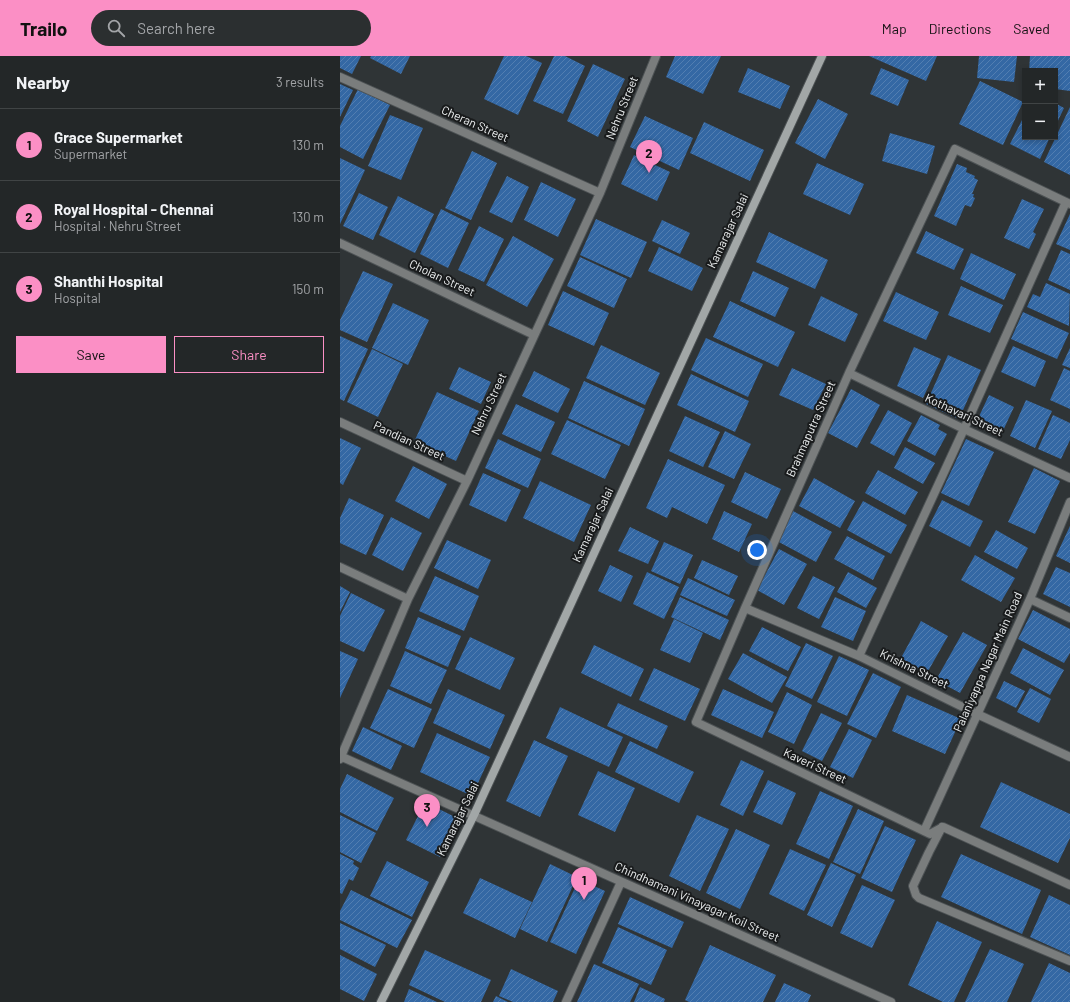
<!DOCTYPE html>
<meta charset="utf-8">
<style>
body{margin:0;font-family:Barlow,sans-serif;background:#2b2f30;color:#f1f3f6}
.controls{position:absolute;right:12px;top:12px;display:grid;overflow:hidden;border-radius:0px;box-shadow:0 2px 6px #0003}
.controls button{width:36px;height:36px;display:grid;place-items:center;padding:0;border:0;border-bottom:1px solid #404445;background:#232728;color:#f1f3f6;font:20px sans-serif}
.you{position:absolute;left:417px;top:494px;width:14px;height:14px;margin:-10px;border:3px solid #fff;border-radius:50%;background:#1a73e8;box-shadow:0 0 0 6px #1a73e833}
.badge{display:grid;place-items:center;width:26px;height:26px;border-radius:50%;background:#fb8fc5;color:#111;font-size:13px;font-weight:700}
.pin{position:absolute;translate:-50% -33px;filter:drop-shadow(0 1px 2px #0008)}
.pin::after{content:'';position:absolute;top:21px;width:14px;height:12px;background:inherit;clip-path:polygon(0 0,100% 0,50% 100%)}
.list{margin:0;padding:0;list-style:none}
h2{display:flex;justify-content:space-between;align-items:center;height:52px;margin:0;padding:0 16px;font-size:17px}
h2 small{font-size:13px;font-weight:400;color:#a3a5a8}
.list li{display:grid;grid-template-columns:26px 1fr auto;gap:12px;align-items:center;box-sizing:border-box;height:72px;padding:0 16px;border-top:1px solid #404445}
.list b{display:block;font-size:15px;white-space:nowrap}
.list p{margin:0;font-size:13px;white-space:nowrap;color:#a3a5a8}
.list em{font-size:13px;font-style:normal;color:#a3a5a8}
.actions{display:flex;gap:8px;padding:12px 16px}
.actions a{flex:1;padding:9px 0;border:1px solid #fb8fc5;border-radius:0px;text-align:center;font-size:14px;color:#fb8fc5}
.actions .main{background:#fb8fc5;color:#111}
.icon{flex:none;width:22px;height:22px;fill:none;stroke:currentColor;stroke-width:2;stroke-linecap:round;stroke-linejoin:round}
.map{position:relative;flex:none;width:730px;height:946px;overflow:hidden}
header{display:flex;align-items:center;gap:24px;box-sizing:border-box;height:56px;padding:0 20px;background:#fb8fc5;color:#111}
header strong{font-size:19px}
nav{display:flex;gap:22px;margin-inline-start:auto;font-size:14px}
.search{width:280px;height:36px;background:#2b2f30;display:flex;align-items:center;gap:10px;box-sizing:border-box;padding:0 14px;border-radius:22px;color:#a3a5a8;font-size:15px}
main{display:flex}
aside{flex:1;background:#232728}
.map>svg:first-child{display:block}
</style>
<header>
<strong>Trailo</strong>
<div class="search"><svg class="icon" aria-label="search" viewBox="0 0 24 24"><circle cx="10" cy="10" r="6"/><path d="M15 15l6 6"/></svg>Search here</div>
<nav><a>Map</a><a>Directions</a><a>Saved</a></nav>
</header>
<main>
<aside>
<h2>Nearby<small>3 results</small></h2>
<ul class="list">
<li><span class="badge">1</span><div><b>Grace Supermarket</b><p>Supermarket</p></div><em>130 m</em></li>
<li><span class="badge">2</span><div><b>Royal Hospital - Chennai</b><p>Hospital · Nehru Street</p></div><em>130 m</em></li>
<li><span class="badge">3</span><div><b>Shanthi Hospital</b><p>Hospital</p></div><em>150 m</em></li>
</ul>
<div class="actions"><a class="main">Save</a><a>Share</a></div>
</aside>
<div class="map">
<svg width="730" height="946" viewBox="0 0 730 946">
<defs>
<pattern id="building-hatch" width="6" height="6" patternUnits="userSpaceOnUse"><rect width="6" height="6" fill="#3468a4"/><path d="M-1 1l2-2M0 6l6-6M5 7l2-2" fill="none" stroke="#527eb1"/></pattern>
</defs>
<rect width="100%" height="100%" fill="#2f3436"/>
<path fill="url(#building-hatch)" d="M 0,0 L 21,0 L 12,18 L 0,12 Z
M 31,0 L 70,0 L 61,18 L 30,2 Z
M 164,0 L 186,0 L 202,7 L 178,59 L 144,43 Z
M 214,0 L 225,0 L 245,10 L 223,58 L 193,45 Z
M 335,0 L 381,0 L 363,38 L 326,21 Z
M 529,0 L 597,0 L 586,25 Z
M 639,0 L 677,0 L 674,26 L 637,22 Z
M 690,0 L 730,0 L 730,35 L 715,33 L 715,15 L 689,15 Z
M 253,8 L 285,23 L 258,81 L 227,65 Z
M 408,12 L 450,30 L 440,53 L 398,36 Z
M 541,12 L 569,24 L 558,50 L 530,38 Z
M 640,25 L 683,46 L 663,89 L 619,68 Z
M 0,28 L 13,34 L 0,61 Z
M 18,33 L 50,49 L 23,103 L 0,91 L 0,70 Z
M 478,43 L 508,58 L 485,103 L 455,87 Z
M 715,47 L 724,52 L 715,71 Z
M 730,51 L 730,119 L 704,106 Z
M 685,58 L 685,81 L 710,81 L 700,103 L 670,88 Z
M 50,59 L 83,72 L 61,124 L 28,110 Z
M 305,60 L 353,82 L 339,114 L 290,91 Z
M 364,66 L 424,94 L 410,125 L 350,97 Z
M 550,77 L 595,90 L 587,118 L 542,105 Z
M 132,95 L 157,107 L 131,164 L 105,152 Z
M 294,99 L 330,116 L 317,145 L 281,128 Z
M 0,102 L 25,114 L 0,168 Z
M 477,107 L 524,128 L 510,159 L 463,138 Z
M 617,108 L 627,112 L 626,116 L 635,120 L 634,122 L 638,124 L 632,138 L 634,138 L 633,141 L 635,142 L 631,151 L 625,149 L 616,170 L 594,160 Z
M 167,120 L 189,131 L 172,167 L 149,156 Z
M 201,126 L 236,143 L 218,181 L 184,164 Z
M 19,137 L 48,151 L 33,184 L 3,170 Z
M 58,140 L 94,158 L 75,197 L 39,179 Z
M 682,143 L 704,153 L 693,176 L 696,178 L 689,193 L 664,182 Z
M 101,153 L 129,167 L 108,212 L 80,198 Z
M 730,158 L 730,194 L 716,188 Z
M 256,163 L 307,186 L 291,222 L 240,199 Z
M 322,164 L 350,177 L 340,198 L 312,185 Z
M 139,170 L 164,183 L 144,226 L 118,214 Z
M 586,175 L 624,193 L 614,214 L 576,197 Z
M 429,176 L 488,204 L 475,233 L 416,206 Z
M 173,180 L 214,203 L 187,251 L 146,229 Z
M 319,191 L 363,212 L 352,235 L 308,215 Z
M 721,194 L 730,198 L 730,234 L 708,224 Z
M 631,197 L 676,218 L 664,244 L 620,223 Z
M 240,201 L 287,223 L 274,252 L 227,230 Z
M 23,215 L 53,228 L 27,286 L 0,274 L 0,264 Z
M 413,215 L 449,232 L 435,261 L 400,245 Z
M 706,227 L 730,238 L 729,270 L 687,251 L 693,238 L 700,241 Z
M 621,230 L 663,249 L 650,277 L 608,259 Z
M 223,235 L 269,257 L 254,290 L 208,269 Z
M 556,236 L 599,256 L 586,284 L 543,265 Z
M 481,240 L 518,258 L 505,286 L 468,269 Z
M 390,245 L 455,276 L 438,311 L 373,281 Z
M 53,247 L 89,264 L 68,309 L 32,292 Z
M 683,256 L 729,277 L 717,303 L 671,283 Z
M 0,280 L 28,293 L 4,345 L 0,343 Z
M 366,282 L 423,308 L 408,341 L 351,314 Z
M 261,289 L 320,317 L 305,349 L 246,322 Z
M 673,290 L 706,305 L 695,331 L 661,316 Z
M 574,291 L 601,303 L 583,342 L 557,330 Z
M 730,292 L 730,312 L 722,309 Z
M 32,293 L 63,308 L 38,361 L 7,346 Z
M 608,299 L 641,314 L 619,363 L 586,348 Z
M 119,311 L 151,326 L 141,348 L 109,333 Z
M 452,312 L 486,328 L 473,354 L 439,339 Z
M 724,312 L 730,315 L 730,353 L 710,344 Z
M 194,315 L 230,333 L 218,357 L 182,340 Z
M 351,318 L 409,345 L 395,376 L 337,349 Z
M 244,325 L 305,353 L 289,390 L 228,362 Z
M 511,333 L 540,349 L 517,392 L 488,377 Z
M 97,336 L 139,355 L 116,405 L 74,386 Z
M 649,339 L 674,351 L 661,379 L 636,367 Z
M 686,344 L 712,355 L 695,392 L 670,380 Z
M 176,348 L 215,366 L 201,396 L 162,378 Z
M 548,354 L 572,367 L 554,400 L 530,387 Z
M 581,359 L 600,369 L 598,373 L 607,378 L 595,400 L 567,385 Z
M 713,359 L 730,367 L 730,384 L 721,403 L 698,393 Z
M 345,360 L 380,376 L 363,411 L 329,395 Z
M 227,364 L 281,389 L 265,423 L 211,398 Z
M 385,375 L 411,388 L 394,423 L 368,411 Z
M 0,382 L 21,392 L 3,429 L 0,427 Z
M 158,383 L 201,403 L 188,432 L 145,412 Z
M 626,383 L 654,396 L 629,450 L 601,437 Z
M 565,391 L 595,407 L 583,428 L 554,412 Z
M 328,403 L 385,429 L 367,468 L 332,451 L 327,462 L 306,452 Z
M 73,410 L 107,428 L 89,463 L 55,445 Z
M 694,412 L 720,425 L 695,478 L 668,466 Z
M 538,414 L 578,436 L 565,459 L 525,437 Z
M 405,416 L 441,433 L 427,463 L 391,446 Z
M 143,417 L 181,434 L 166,466 L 129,449 Z
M 474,422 L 515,445 L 500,472 L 459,450 Z
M 200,425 L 251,449 L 234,486 L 183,462 Z
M 9,442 L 44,459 L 26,499 L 0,487 L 0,462 Z
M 602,444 L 643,465 L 630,491 L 589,470 Z
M 523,445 L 567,469 L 551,498 L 507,474 Z
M 384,455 L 412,468 L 399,496 L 372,483 Z
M 453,455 L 492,476 L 476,506 L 437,485 Z
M 51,461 L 82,477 L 63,515 L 32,499 Z
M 730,470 L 730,507 L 716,500 Z
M 290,471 L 319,485 L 308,508 L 278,495 Z
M 656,474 L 688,492 L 677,513 L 644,496 Z
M 507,480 L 545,500 L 533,524 L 494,503 Z
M 107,484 L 151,504 L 138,533 L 94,512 Z
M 324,486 L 353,499 L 340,528 L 311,515 Z
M 439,493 L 467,508 L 444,549 L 417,534 Z
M 635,499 L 675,522 L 661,546 L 621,524 Z
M 362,504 L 398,520 L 389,539 L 354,522 Z
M 270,509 L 293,520 L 281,546 L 258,535 Z
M 716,511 L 730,517 L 730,551 L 703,538 Z
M 307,516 L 339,531 L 324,563 L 293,548 Z
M 508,516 L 537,532 L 526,552 L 497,536 Z
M 95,520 L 139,540 L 124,575 L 79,555 Z
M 473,520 L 495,531 L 479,563 L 457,552 Z
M 348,522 L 395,544 L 387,560 L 340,539 Z
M 0,530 L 10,536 L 0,556 Z
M 11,537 L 45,554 L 24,596 L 0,585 L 0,560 Z
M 340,541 L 389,564 L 380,584 L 331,561 Z
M 495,541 L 526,555 L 513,585 L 481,571 Z
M 693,554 L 730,573 L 730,597 L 724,607 L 678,583 Z
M 78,561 L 121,580 L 108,611 L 65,592 Z
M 334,563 L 363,577 L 350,607 L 320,594 Z
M 581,565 L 608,580 L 587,617 L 561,602 Z
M 422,571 L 461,591 L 448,615 L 409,595 Z
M 623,576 L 647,589 L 620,637 L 596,624 Z
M 130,581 L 175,602 L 160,634 L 115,613 Z
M 466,587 L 493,600 L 472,643 L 445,630 Z
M 254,589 L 304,613 L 291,641 L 241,617 Z
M 683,592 L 724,614 L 710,639 L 670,617 Z
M 0,595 L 18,603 L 0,642 Z
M 65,595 L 107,614 L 91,648 L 50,630 Z
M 403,597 L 447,621 L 432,647 L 388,623 Z
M 499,600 L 529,614 L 507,660 L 477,646 Z
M 314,612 L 360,633 L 345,665 L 299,644 Z
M 533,617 L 561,631 L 536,682 L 507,668 Z
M 664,625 L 685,635 L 676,652 L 656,642 Z
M 690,632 L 711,643 L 699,667 L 677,656 Z
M 48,633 L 92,653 L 74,692 L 30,672 Z
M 108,633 L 165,659 L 150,693 L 93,667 Z
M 383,633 L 434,656 L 422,682 L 371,659 Z
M 447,636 L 472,649 L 454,688 L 428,676 Z
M 567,639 L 621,663 L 605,698 L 552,675 Z
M 278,647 L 328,670 L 317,693 L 267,670 Z
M 220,651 L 283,681 L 269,711 L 206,682 Z
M 481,657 L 502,667 L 482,705 L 462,695 Z
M 23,671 L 62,690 L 51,714 L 12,695 Z
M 509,673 L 532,684 L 513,722 L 490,711 Z
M 97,677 L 150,701 L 132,740 L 80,716 Z
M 194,684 L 228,700 L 200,761 L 166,745 Z
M 290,685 L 354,716 L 339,747 L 275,716 Z
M 401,704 L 424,715 L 403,760 L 380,749 Z
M 258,715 L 295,732 L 275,776 L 238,759 Z
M 7,718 L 54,742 L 37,775 L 0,756 L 0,733 Z
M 428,724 L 456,737 L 442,769 L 413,756 Z
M 661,726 L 730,758 L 730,782 L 718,807 L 640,771 Z
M 480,735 L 513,750 L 489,803 L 456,788 Z
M 85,746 L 119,763 L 100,801 L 66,784 Z
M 518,753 L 544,765 L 520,818 L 493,806 Z
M 0,759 L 36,777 L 21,807 L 0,796 Z
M 357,759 L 389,773 L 360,835 L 329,820 Z
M 545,770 L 576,784 L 552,836 L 521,822 Z
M 396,773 L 430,789 L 400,853 L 366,837 Z
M 450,793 L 486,809 L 464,855 L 429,838 Z
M 0,798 L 14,805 L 13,808 L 19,812 L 13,825 L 9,823 L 2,838 L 0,837 Z
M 621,798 L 701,834 L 682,878 L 601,841 Z
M 47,805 L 89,826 L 72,861 L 30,840 Z
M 491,807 L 516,819 L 492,871 L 467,859 Z
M 210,808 L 237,821 L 207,886 L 180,873 Z
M 140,822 L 192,846 L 175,882 L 123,857 Z
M 239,823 L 265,835 L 236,898 L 210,886 Z
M 522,829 L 555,844 L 532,892 L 500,877 Z
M 11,834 L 72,864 L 57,892 L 0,864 L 0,855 Z
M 709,839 L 730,849 L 730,899 L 690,881 Z
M 290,841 L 344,866 L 332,892 L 278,868 Z
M 597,865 L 642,886 L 614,946 L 603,946 L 568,929 Z
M 0,867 L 46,889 L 35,911 L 0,893 Z
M 278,871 L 327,894 L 311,929 L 262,907 Z
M 370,889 L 436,919 L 423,946 L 349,946 L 345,944 Z
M 650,893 L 684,908 L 667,946 L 625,946 Z
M 85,894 L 151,924 L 141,946 L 105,946 L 69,929 Z
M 0,899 L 37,918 L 24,945 L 0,933 Z
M 709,907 L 730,917 L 730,946 L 691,946 Z
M 254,908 L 299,928 L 290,946 L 237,946 Z
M 171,913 L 218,935 L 213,946 L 173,946 L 159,940 Z
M 444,927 L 471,939 L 468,946 L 435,946 Z
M 300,931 L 325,943 L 324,946 L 294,946 Z
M 69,933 L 97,946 L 64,946 Z
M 156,940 L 168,946 L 153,946 Z"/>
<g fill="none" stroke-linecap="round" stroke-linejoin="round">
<defs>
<path id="street" d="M 0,21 L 260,137
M 730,148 L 615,93 L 509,317 L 405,552 L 356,666 L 590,778 L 603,771 L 730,829
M 0,187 L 194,279
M 509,317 L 624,373 L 730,422
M 0,366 L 127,425
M 0,511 L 68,543
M 690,543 L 730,562
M 405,552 L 519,600 L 637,658 L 730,701
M 519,600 L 624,373 L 726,146
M 0,700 L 551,946
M 0,703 L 68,543 L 127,425 L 260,137 L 316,0
M 602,771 L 589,796 L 573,830 L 576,839 L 579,842 L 730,905
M 584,775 L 690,543 L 730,446
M 226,946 L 281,826"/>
<path id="secondary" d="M 41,946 L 134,759 L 482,0"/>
</defs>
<use href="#street" stroke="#4d5254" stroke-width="10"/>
<use href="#secondary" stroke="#4d5254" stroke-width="10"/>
<use href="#street" stroke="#7a7d7d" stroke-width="8"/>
<use href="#secondary" stroke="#a2a7a7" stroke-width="8"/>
</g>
<g text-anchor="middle" stroke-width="4" stroke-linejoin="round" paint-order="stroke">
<g font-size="12" fill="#eceff0" stroke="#191b1c">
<text transform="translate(282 52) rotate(-68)" y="4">Nehru Street</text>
<text transform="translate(135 68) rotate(24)" y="4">Cheran Street</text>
<text transform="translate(388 175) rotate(-65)" y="4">Kamarajar Salai</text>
<text transform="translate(102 222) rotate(25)" y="4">Cholan Street</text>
<text transform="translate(149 348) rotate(-65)" y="4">Nehru Street</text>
<text transform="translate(624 359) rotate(25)" y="4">Kothavari Street</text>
<text transform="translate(471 373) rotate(-66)" y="4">Brahmaputra Street</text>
<text transform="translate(69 385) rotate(25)" y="4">Pandian Street</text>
<text transform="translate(253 469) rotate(-65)" y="4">Kamarajar Salai</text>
<text transform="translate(648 606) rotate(-66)" y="4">Palaniyappa Nagar Main Road</text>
<text transform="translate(574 613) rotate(26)" y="4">Krishna Street</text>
<text transform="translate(475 710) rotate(25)" y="4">Kaveri Street</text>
<text transform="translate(118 763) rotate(-64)" y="4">Kamarajar Salai</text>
<text transform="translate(357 846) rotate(24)" y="4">Chindhamani Vinayagar Koil Street</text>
</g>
</g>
</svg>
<div class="controls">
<button>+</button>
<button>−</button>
</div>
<div class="you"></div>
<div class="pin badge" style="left:244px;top:844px">1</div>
<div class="pin badge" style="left:309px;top:117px">2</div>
<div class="pin badge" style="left:87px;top:771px">3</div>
</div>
</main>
